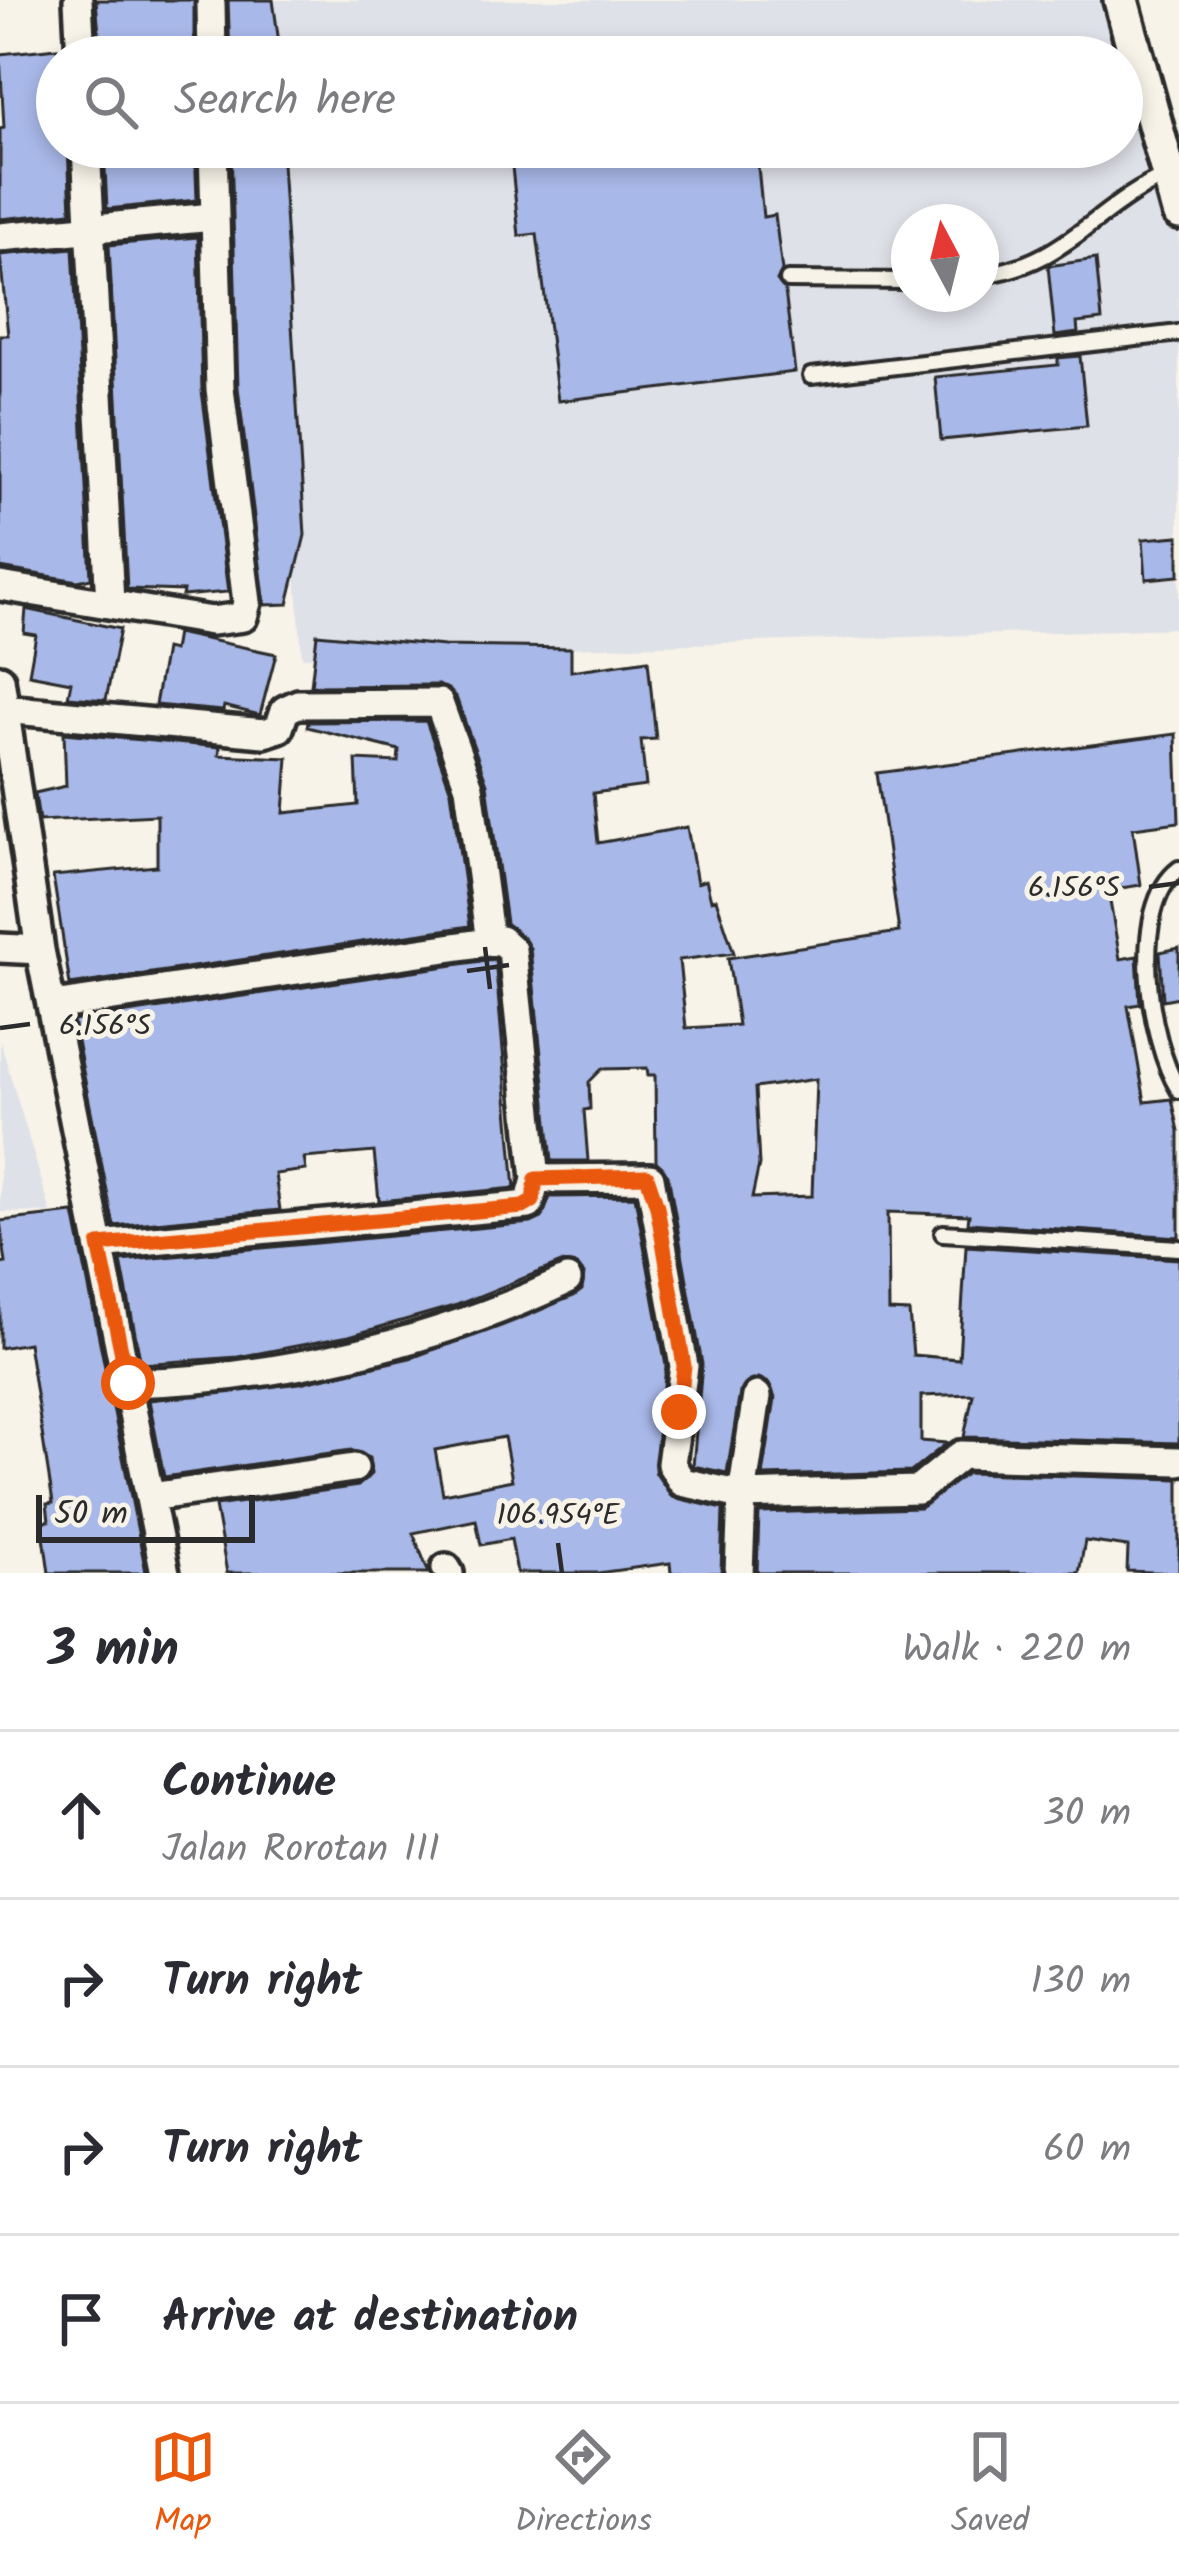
<!DOCTYPE html>
<meta charset="utf-8">
<style>
body{margin:0;font-family:Kalam,sans-serif;background:#f2f2f3;color:#2b2b33}
.compass{position:absolute;left:891px;top:204px;width:108px;height:108px;border-radius:50%;background:#fff;box-shadow:0 6px 18px #0003;rotate:353deg}
.scale{position:absolute;left:36px;bottom:30px;width:219px;box-sizing:border-box;padding-left:12px;border:6px solid #2b2b2b;border-top:0;font-size:33px;line-height:42px;white-space:nowrap;color:#2b2b2b;-webkit-text-stroke:9px #f7f3e8;paint-order:stroke}
.stop{position:absolute;width:36px;height:36px;margin:-27px;border:9px solid #ea580c;border-radius:50%;background:#fff}
.stop.end{background:#ea580c;border-color:#fff;box-shadow:0 3px 12px #0008}
.list{margin:0;padding:0;list-style:none}
h2{display:flex;justify-content:space-between;align-items:center;height:156px;margin:0;padding:0 48px;font-size:51px}
h2 small{font-size:39px;font-weight:400;color:#7c7c81}
.list li{display:grid;grid-template-columns:78px 1fr auto;gap:36px;align-items:center;box-sizing:border-box;height:168px;padding:0 48px;border-top:3px solid #e1e1e2}
.list b{display:block;font-size:45px;white-space:nowrap}
.list p{margin:0;font-size:39px;white-space:nowrap;color:#7c7c81}
.list em{font-size:39px;font-style:normal;color:#7c7c81}
.icon{flex:none;width:66px;height:66px;fill:none;stroke:currentColor;stroke-width:2;stroke-linecap:round;stroke-linejoin:round}
.map{position:relative;flex:none;width:1179px;height:1573px;overflow:hidden}
.search{position:absolute;background:#fff;box-shadow:0 6px 18px #0003;left:36px;right:36px;top:36px;height:132px;display:flex;align-items:center;gap:30px;box-sizing:border-box;padding:0 42px;border-radius:66px;color:#7c7c81;font-size:45px}
.sheet{height:828px;background:#fff}
nav{display:flex;justify-content:space-around;align-items:center;box-sizing:border-box;height:168px;border-top:3px solid #e1e1e2;background:#fff;font-size:33px;color:#7c7c81}
nav a{display:grid;justify-items:center;gap:6px}
nav .on{color:#ea580c}
.map>svg:first-child{display:block}
</style>
<div class="map">
<svg width="1179" height="1573" viewBox="0 0 1179 1573">
<rect width="100%" height="100%" fill="#f7f3e8"/>
<filter id="ink" filterUnits="userSpaceOnUse"><feTurbulence type="fractalNoise" baseFrequency=".00833" numOctaves="2"/><feDisplacementMap in="SourceGraphic" scale="24" xChannelSelector="R" yChannelSelector="G"/><feConvolveMatrix kernelMatrix="1 2 1 2 8 2 1 2 1" color-interpolation-filters="sRGB"/></filter>
<g filter="url(#ink)">
<path fill="#dfe1e8" fill-rule="evenodd" d="M 255,0 L 1132,0 L 1179,166 L 1179,628 L 302,657 L 265,147 L 1122,147 L 1122,57 L 259,57 ZM 909,222 L 981,222 L 981,294 L 909,294 Z
M 0,1040 L 51,1213 L 0,1212 Z"/>
<path fill="#a8b8e8" stroke="#2b2b2b" stroke-width="3" fill-rule="evenodd" d="M 96,0 L 194,0 L 194,57 L 101,57 Z
M 228,0 L 273,0 L 281,57 L 230,57 Z
M 57,48 L 57,147 L 68,147 L 71,212 L 0,219 L 0,129 L 4,128 L 0,54 Z
M 104,147 L 195,147 L 197,200 L 107,209 Z
M 231,147 L 281,147 L 305,535 L 288,604 L 265,605 L 238,388 Z
M 510,147 L 756,147 L 763,217 L 775,215 L 782,271 L 777,281 L 785,291 L 795,372 L 558,401 L 537,234 L 519,236 Z
M 198,237 L 202,391 L 228,592 L 182,596 L 183,591 L 127,589 L 109,245 Z
M 73,248 L 91,578 L 78,581 L 0,568 L 0,335 L 8,335 L 0,255 Z
M 1096,259 L 1102,320 L 1077,323 L 1078,333 L 1055,336 L 1048,266 Z
M 1080,356 L 1087,426 L 941,440 L 935,377 L 1058,365 L 1058,358 Z
M 1179,536 L 1179,576 L 1146,579 L 1143,539 Z
M 26,609 L 120,629 L 106,700 L 68,697 L 71,682 L 29,674 L 36,635 L 24,633 Z
M 176,633 L 276,654 L 260,715 L 224,706 L 223,711 L 155,705 L 165,649 L 173,651 Z
M 317,634 L 444,646 L 571,648 L 571,671 L 648,660 L 656,739 L 641,740 L 646,786 L 593,793 L 598,843 L 687,827 L 697,883 L 706,880 L 711,900 L 716,899 L 734,953 L 679,960 L 686,1028 L 738,1025 L 728,958 L 899,932 L 877,773 L 1176,734 L 1179,822 L 1133,828 L 1141,885 L 1108,890 L 1120,959 L 1137,956 L 1140,1004 L 1128,1006 L 1145,1102 L 1172,1099 L 1179,1131 L 1179,1237 L 968,1223 L 969,1215 L 888,1212 L 889,1311 L 909,1312 L 913,1355 L 959,1359 L 966,1246 L 1179,1259 L 1179,1443 L 964,1437 L 973,1394 L 921,1396 L 921,1441 L 947,1443 L 911,1472 L 763,1476 L 775,1398 L 769,1383 L 759,1378 L 740,1392 L 727,1473 L 693,1466 L 702,1364 L 668,1175 L 656,1161 L 655,1075 L 648,1075 L 647,1068 L 602,1069 L 589,1082 L 590,1109 L 584,1110 L 588,1161 L 552,1161 L 530,948 L 506,923 L 487,784 L 456,697 L 439,685 L 311,686 ZM 816,1079 L 812,1196 L 752,1198 L 759,1165 L 755,1088 Z
M 426,721 L 451,791 L 470,926 L 70,985 L 53,876 L 157,866 L 157,815 L 39,821 L 35,793 L 66,786 L 64,733 L 220,747 L 219,755 L 288,758 L 284,813 L 358,805 L 356,760 L 398,762 L 399,750 L 307,727 L 308,722 Z
M 1179,948 L 1179,997 L 1163,1000 L 1160,952 Z
M 495,959 L 515,1188 L 379,1201 L 374,1152 L 304,1158 L 306,1170 L 275,1174 L 280,1210 L 114,1226 L 73,1021 Z
M 635,1196 L 666,1366 L 655,1472 L 672,1497 L 723,1509 L 721,1573 L 671,1573 L 670,1563 L 598,1573 L 517,1573 L 511,1539 L 481,1545 L 476,1520 L 413,1533 L 429,1573 L 227,1573 L 215,1506 L 358,1486 L 371,1474 L 369,1458 L 351,1450 L 164,1477 L 149,1400 L 300,1383 L 414,1357 L 574,1296 L 582,1290 L 584,1274 L 577,1265 L 561,1263 L 457,1305 L 349,1336 L 238,1357 L 141,1364 L 121,1261 L 531,1223 L 542,1218 L 550,1197 ZM 504,1437 L 512,1480 L 443,1494 L 435,1450 Z
M 74,1213 L 146,1572 L 140,1573 L 49,1573 L 42,1522 L 49,1521 L 47,1504 L 53,1503 L 28,1343 L 0,1348 L 0,1264 L 6,1263 L 0,1221 Z
M 967,1473 L 1179,1479 L 1179,1573 L 1127,1571 L 1128,1547 L 1085,1541 L 1079,1573 L 757,1573 L 759,1513 L 920,1508 Z"/>
<g fill="none" stroke-linecap="round" stroke-linejoin="round">
<defs>
<path id="service" d="M 981,275 C 1066,265 1096,206 1168,175
M 788,280 L 909,281
M 811,376 L 1179,333
M 1179,869 C 1128,907 1149,1043 1179,1090
M 943,1233 L 1179,1248"/>
<path id="minor" d="M 78,0 L 81,57
M 211,4 L 212,57
M 86,147 L 110,603
M 0,237 L 213,217
M 0,586 L 211,621 L 243,617 L 247,602 L 220,389 L 213,147
M 0,679 L 40,950 L 165,1573
M 4,709 L 264,733 L 279,728 L 285,710 L 298,704 L 439,703 L 469,787 L 490,942
M 0,948 L 40,950
M 53,1006 L 501,940 L 512,950 L 536,1179 L 529,1205 L 99,1245
M 536,1179 L 650,1178 L 684,1366 L 671,1464 L 682,1482 L 742,1495 L 918,1490 L 961,1455 L 1179,1461
M 128,1383 C 276,1380 434,1343 567,1280
M 150,1497 L 354,1468
M 446,1568 L 449,1573
M 739,1573 L 742,1495 L 757,1396"/>
<path id="tertiary" d="M 1121,0 L 1179,212"/>
</defs>
<use href="#service" stroke="#2b2b2b" stroke-width="22"/>
<use href="#minor" stroke="#2b2b2b" stroke-width="36"/>
<use href="#tertiary" stroke="#2b2b2b" stroke-width="42"/>
<use href="#service" stroke="#f7f3e8" stroke-width="14"/>
<use href="#minor" stroke="#f7f3e8" stroke-width="27"/>
<use href="#tertiary" stroke="#f7f3e8" stroke-width="33"/>
</g>
</g>
<g fill="none" stroke-linecap="round" stroke-linejoin="round" filter="url(#ink)">
<path stroke="#ea580c" stroke-width="15" d="M 128,1383 L 99,1245 L 523,1207 L 533,1201 L 536,1179 L 647,1176 L 657,1206 L 684,1366 L 679,1412"/>
</g>
<path fill="none" stroke="#2b2b2b" stroke-width="4.5" d="M 1149,887 L 1179,883M 485,947 L 490,989M 467,971 L 509,965M 0,1028 L 30,1024M 558,1543 L 562,1573"/>
<g font-size="30" text-anchor="middle" fill="#2b2b2b" stroke="#f7f3e8" stroke-width="10" stroke-linejoin="round" paint-order="stroke">
<text x="1074" y="897">6.156°S</text>
<text x="105" y="1035">6.156°S</text>
<text x="558" y="1524">106.954°E</text>
</g>
</svg>
<svg class="compass" viewBox="-18 -18 36 36"><path d="M0-13l5 13h-10z" fill="#e53935"/><path d="M0 13l5-13h-10z" fill="#7c7c81"/></svg>
<div class="scale">50 m</div>
<div class="stop" style="left:128px;top:1383px"></div>
<div class="stop end" style="left:679px;top:1412px"></div>
<div class="search"><svg class="icon" aria-label="search" viewBox="0 0 24 24"><circle cx="10" cy="10" r="6"/><path d="M15 15l6 6"/></svg>Search here</div>
</div>
<section class="sheet">
<h2>3 min<small>Walk · 220 m</small></h2>
<ul class="list">
<li><svg class="icon" aria-label="ahead" viewBox="0 0 24 24"><path d="M12 20V5M6 11l6-6 6 6"/></svg><div><b>Continue</b><p>Jalan Rorotan III</p></div><em>30 m</em></li>
<li><svg class="icon" aria-label="right" viewBox="0 0 24 24"><path d="M7 20v-9h11M14 6l5 5-5 5"/></svg><div><b>Turn right</b></div><em>130 m</em></li>
<li><svg class="icon" aria-label="right" viewBox="0 0 24 24"><path d="M7 20v-9h11M14 6l5 5-5 5"/></svg><div><b>Turn right</b></div><em>60 m</em></li>
<li><svg class="icon" aria-label="arrive" viewBox="0 0 24 24"><path d="M6 21V4h12l-3 4 3 4H6"/></svg><div><b>Arrive at destination</b></div></li>
</ul>
</section>
<nav>
<a class="on"><svg class="icon" aria-label="map" viewBox="0 0 24 24"><path d="M3 6l6-2 6 2 6-2v14l-6 2-6-2-6 2zM9 4v14M15 6v14"/></svg>Map</a>
<a><svg class="icon" aria-label="directions" viewBox="0 0 24 24"><path d="M12 3l9 9-9 9-9-9zM9 14v-3h6M13 9l2 2-2 2"/></svg>Directions</a>
<a><svg class="icon" aria-label="saved" viewBox="0 0 24 24"><path d="M7 4h10v16l-5-4-5 4z"/></svg>Saved</a>
</nav>
